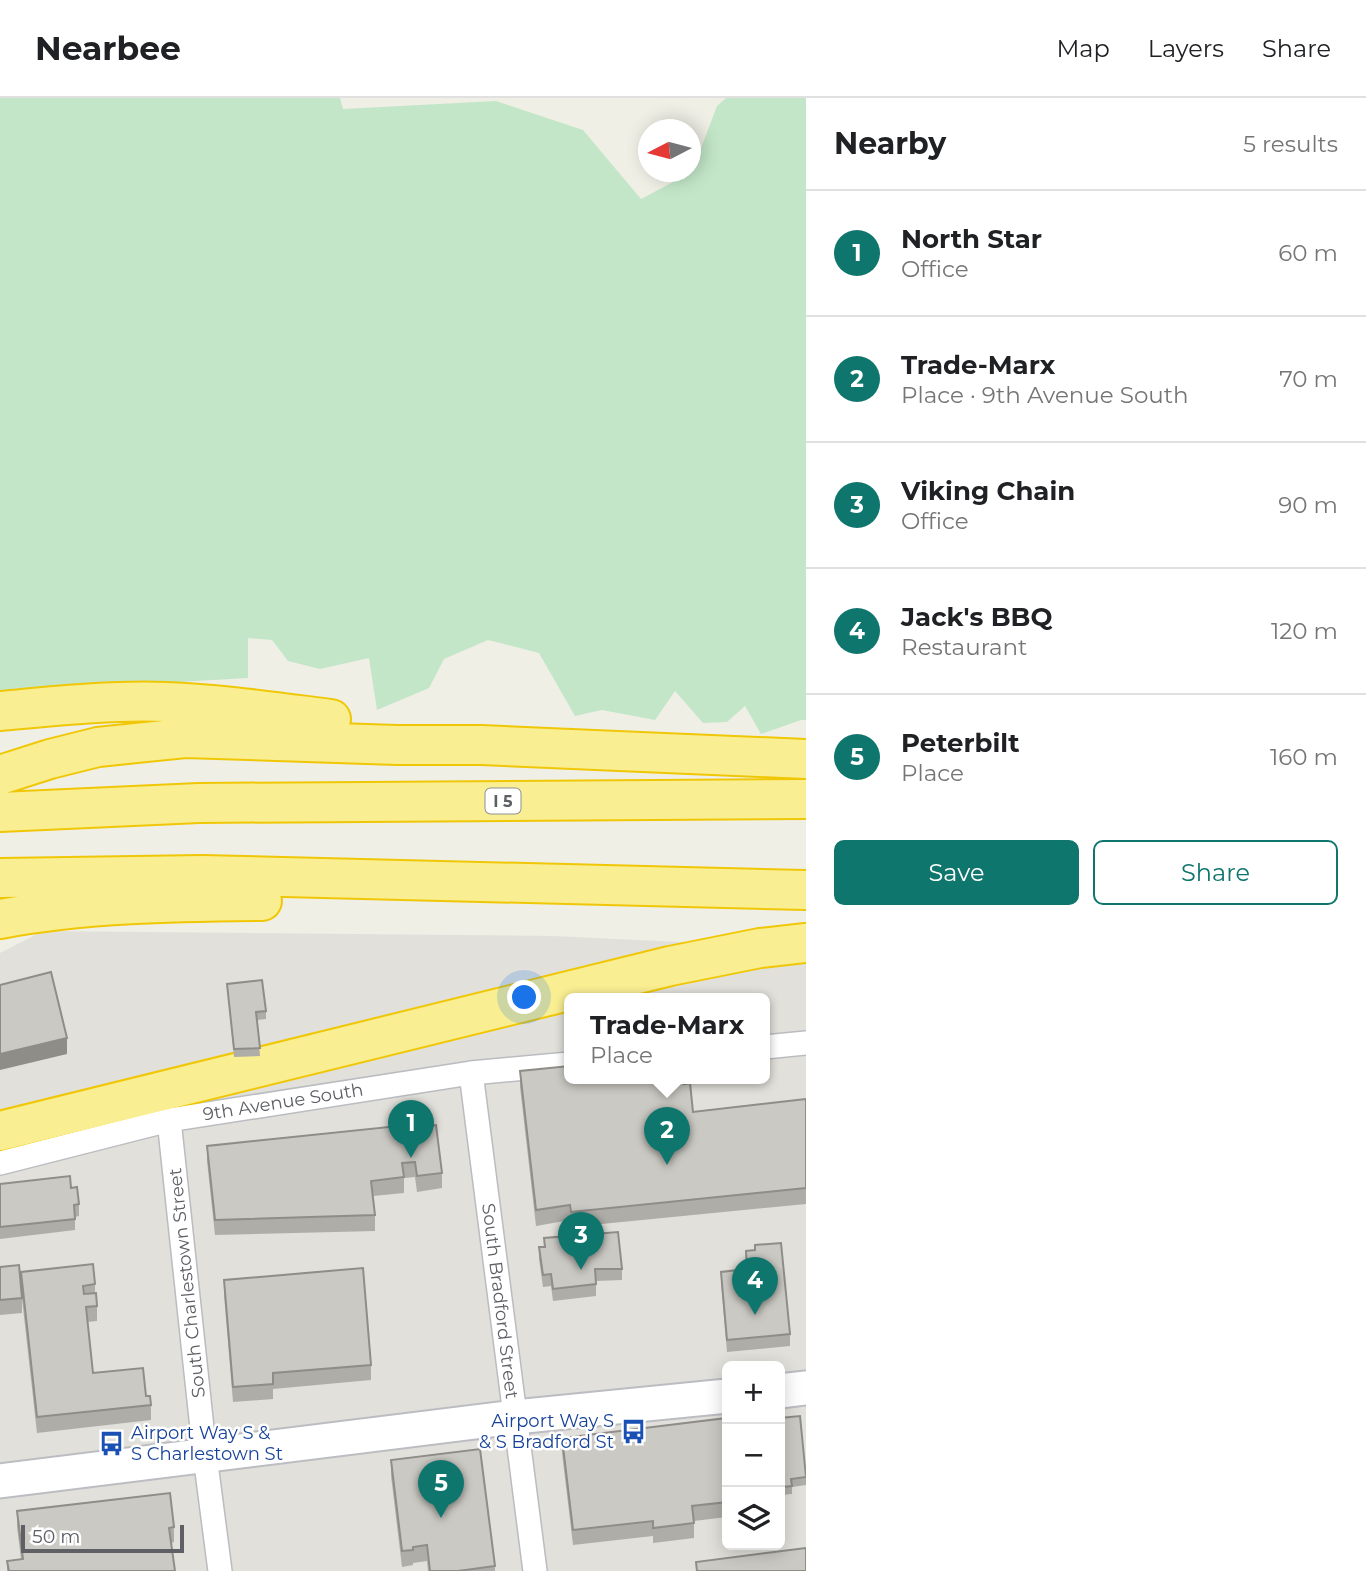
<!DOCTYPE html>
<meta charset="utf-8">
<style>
body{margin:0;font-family:Montserrat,sans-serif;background:#f6f6f6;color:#202124}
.controls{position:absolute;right:21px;bottom:21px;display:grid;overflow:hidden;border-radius:10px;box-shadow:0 4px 18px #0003}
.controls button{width:63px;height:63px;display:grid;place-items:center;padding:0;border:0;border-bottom:2px solid #e0e0e0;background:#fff;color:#202124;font:35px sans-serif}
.compass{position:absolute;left:638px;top:21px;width:63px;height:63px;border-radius:50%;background:#fff;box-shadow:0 4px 18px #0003;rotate:264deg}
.scale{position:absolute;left:21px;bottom:18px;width:163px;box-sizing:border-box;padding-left:7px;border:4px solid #5e6066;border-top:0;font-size:19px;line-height:24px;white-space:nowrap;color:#5e6066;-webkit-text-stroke:5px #fff;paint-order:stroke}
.you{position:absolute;left:525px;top:900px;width:24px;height:24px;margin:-18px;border:5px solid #fff;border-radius:50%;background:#1a73e8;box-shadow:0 0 0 10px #1a73e833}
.badge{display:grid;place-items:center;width:46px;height:46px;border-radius:50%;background:#0f766e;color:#fff;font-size:23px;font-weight:700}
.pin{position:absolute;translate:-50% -58px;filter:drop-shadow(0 2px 4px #0008)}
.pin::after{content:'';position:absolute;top:37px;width:24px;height:21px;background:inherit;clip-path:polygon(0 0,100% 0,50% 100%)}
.popup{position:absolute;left:564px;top:895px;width:206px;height:91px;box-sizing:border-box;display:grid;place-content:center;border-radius:10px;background:#fff;filter:drop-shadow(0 2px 5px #0005);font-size:23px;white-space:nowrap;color:#757577}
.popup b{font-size:26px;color:#202124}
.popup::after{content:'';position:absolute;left:50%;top:100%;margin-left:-14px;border:14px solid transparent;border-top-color:#fff}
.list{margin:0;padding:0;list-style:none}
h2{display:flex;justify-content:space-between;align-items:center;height:91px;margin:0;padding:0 28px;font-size:30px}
h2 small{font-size:23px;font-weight:400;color:#757577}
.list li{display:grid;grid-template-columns:46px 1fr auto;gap:21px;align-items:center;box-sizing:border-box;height:126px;padding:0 28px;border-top:2px solid #e0e0e0}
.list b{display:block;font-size:26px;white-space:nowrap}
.list p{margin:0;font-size:23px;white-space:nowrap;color:#757577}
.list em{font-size:23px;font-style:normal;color:#757577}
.actions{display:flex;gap:14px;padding:21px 28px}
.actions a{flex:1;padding:16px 0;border:2px solid #0f766e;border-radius:10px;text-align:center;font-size:24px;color:#0f766e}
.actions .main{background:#0f766e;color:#fff}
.icon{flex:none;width:38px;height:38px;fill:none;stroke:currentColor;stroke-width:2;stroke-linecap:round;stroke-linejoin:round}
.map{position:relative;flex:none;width:806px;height:1473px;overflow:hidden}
header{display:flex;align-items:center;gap:42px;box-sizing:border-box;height:98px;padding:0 35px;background:#fff;border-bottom:2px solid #e0e0e0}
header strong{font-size:33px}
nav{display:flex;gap:38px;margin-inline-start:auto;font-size:24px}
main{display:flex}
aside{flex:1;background:#fff}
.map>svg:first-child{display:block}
</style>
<header>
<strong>Nearbee</strong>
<nav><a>Map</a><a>Layers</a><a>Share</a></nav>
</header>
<main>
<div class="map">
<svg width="806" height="1473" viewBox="0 0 806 1473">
<rect width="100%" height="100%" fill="#efefe6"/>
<path fill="#e1e0da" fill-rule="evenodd" d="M 43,833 L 553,838 L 806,850 L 806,1473 L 0,1473 L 0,855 ZM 569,901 L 765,901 L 765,981 L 569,981 ZM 727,1268 L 780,1268 L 780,1447 L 727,1447 Z"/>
<path fill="#c3e6c8" d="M 0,0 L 340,0 L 343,11 L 496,3 L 583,32 L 641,101 L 692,74 L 717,8 L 726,0 L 806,0 L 806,622 L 801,622 L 761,636 L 745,608 L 727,624 L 703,625 L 675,593 L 655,622 L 602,612 L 575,618 L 539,555 L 488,542 L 444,561 L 429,590 L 377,612 L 369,560 L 320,571 L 288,563 L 272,542 L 248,540 L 248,580 L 108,588 L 0,598 Z"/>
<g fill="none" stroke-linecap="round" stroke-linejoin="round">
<defs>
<path id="street" d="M 765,949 L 806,945
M 471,975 L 535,1473
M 169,1022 L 205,1358 L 220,1473
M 0,1065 L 169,1022 L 471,975 L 569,966"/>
<path id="secondary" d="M 780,1293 L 806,1290
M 0,1383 L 515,1319 L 727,1298"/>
<path id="highway" d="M 0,613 C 55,608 110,602 166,604 C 221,606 276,614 331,621
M 0,677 L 50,661 L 98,649 L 185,640 L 397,647 L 481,647 L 806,661
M 0,714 L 199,705 L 806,701
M 0,780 L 202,777 L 806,792
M 0,821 C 86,805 175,804 262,803
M 0,1033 L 670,868 L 760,850 L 806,845"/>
</defs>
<use href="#street" stroke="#bbbcc1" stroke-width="26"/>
<use href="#secondary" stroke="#bbbdc3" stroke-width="37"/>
<use href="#highway" stroke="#f0c706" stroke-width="42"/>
<use href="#street" stroke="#fff" stroke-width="23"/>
<use href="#secondary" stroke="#fff" stroke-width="33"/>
<use href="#highway" stroke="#faee92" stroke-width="38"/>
</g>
<path fill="#afada8" d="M 227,886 L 266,913 L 266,921 L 257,922 L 260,958 L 234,959 Z
M 520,973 L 693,1014 L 806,1001 L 806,1106 L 571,1129 L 570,1122 L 536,1128 L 520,989 Z
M 398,1031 L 442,1075 L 442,1090 L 417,1094 L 415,1079 L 404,1080 L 404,1095 L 373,1098 L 375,1117 L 375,1133 L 215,1137 L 207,1063 L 207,1048 Z
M 0,1086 L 71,1090 L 79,1106 L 79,1118 L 75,1119 L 75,1132 L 0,1141 Z
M 544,1140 L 622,1171 L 622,1182 L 596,1183 L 596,1198 L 553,1203 L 551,1188 L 543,1189 L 539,1161 L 539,1149 L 544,1149 Z
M 746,1153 L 790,1236 L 790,1248 L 727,1254 L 721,1186 L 721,1174 L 746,1171 Z
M 0,1169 L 21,1189 L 21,1174 L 95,1186 L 95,1195 L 97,1208 L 97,1223 L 87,1224 L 93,1275 L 146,1298 L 151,1307 L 151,1322 L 37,1335 L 22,1201 L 22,1215 L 0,1217 Z
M 224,1182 L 371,1267 L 371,1282 L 273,1291 L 273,1301 L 233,1304 L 224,1197 Z
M 727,1320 L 727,1419 L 694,1423 L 694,1440 L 653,1445 L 653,1438 L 573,1447 L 562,1355 L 562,1340 Z
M 780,1320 L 806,1379 L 806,1387 L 792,1389 L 792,1396 L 782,1397 L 780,1378 Z
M 391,1362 L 495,1468 L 495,1473 L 428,1473 L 427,1463 L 413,1465 L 413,1467 L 402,1469 L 391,1378 Z
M 17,1413 L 174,1429 L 174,1444 L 171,1445 L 175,1473 L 7,1473 L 7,1463 L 21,1461 L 17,1429 Z"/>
<path fill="#8e8d88" d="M 67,940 L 67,956 L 0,972 L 0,956 Z"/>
<path fill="#cbc9c3" stroke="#8e8d88" stroke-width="2" d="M 51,874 L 67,940 L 0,956 L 0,887 Z
M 262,882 L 266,913 L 256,914 L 260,950 L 234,951 L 227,886 Z
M 569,968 L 569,981 L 684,981 L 684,986 L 690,985 L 693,1014 L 806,1001 L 806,1090 L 571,1114 L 570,1107 L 536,1112 L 520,973 Z
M 436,1027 L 442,1075 L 417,1078 L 415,1064 L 402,1065 L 404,1079 L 371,1083 L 375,1117 L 215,1122 L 207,1048 L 398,1028 L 398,1031 Z
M 70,1078 L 71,1090 L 77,1089 L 79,1106 L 74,1107 L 75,1121 L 0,1129 L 0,1086 Z
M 618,1134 L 622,1171 L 595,1171 L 596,1186 L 553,1191 L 551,1176 L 543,1177 L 539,1149 L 545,1149 L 544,1140 Z
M 781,1145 L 790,1236 L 727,1242 L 721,1174 L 747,1171 L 746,1153 L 755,1152 L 755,1147 Z
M 93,1166 L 95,1186 L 83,1188 L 84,1196 L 96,1195 L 97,1208 L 86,1209 L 93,1275 L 143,1270 L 146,1298 L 150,1298 L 151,1307 L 37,1319 L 21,1174 Z
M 19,1167 L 22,1200 L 0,1202 L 0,1169 Z
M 363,1170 L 371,1267 L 273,1275 L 273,1286 L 233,1289 L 224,1182 Z
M 800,1318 L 806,1379 L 791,1381 L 792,1388 L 782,1389 L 780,1370 L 780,1320 Z
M 727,1320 L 727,1404 L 692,1408 L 694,1425 L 653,1430 L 653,1423 L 573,1432 L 562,1340 Z
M 480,1351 L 495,1468 L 458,1473 L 430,1473 L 427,1447 L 413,1449 L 413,1452 L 402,1453 L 391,1362 Z
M 170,1395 L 174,1429 L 169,1430 L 175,1473 L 9,1473 L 7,1463 L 23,1461 L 17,1413 Z
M 806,1450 L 806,1473 L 697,1473 L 696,1464 Z"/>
<defs>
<symbol id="bus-bare" viewBox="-9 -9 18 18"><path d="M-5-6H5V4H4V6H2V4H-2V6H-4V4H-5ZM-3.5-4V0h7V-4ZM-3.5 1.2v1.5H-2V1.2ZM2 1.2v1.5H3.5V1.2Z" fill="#1a4fb4" stroke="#fff" stroke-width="2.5" paint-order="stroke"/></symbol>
</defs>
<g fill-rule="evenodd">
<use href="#bus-bare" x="616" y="1316" width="35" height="35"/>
<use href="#bus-bare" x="94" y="1328" width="35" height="35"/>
</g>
<g text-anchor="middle" stroke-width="5" stroke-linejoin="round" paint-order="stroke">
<rect fill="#fff" stroke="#8e9094" stroke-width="2" x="485.5" y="690.5" width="35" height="25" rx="5"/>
<g font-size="16" font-weight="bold" fill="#5e6066">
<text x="503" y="709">I 5</text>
</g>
<g font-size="18" fill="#5e6066" stroke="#fff">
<text transform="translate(283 1004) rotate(-9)" y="6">9th Avenue South</text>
<text transform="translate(187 1185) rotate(-96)" y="6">South Charlestown Street</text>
<text transform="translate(500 1203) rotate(83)" y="6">South Bradford Street</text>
</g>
<g font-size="18" fill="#164399" stroke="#fff" text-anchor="end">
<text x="614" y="1329">Airport Way S<tspan x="614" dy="21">&amp; S Bradford St</tspan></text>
<text x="131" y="1341" text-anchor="start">Airport Way S &amp;<tspan x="131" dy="21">S Charlestown St</tspan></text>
</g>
</g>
</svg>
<div class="controls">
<button>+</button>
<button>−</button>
<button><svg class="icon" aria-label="layers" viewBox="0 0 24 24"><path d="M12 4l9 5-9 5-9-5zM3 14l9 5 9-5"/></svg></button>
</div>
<svg class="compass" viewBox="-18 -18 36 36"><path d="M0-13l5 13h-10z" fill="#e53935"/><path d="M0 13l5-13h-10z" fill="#757577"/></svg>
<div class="scale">50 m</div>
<div class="you"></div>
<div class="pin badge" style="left:411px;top:1060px">1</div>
<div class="pin badge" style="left:667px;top:1067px">2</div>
<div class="popup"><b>Trade-Marx</b>Place</div>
<div class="pin badge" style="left:581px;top:1172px">3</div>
<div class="pin badge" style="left:755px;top:1217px">4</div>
<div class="pin badge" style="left:441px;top:1420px">5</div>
</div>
<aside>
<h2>Nearby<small>5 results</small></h2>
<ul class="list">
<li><span class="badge">1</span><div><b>North Star</b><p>Office</p></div><em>60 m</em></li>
<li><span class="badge">2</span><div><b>Trade-Marx</b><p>Place · 9th Avenue South</p></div><em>70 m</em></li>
<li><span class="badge">3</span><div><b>Viking Chain</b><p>Office</p></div><em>90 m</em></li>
<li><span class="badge">4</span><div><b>Jack's BBQ</b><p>Restaurant</p></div><em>120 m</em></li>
<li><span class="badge">5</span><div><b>Peterbilt</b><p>Place</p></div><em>160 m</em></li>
</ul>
<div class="actions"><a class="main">Save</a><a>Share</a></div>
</aside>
</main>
